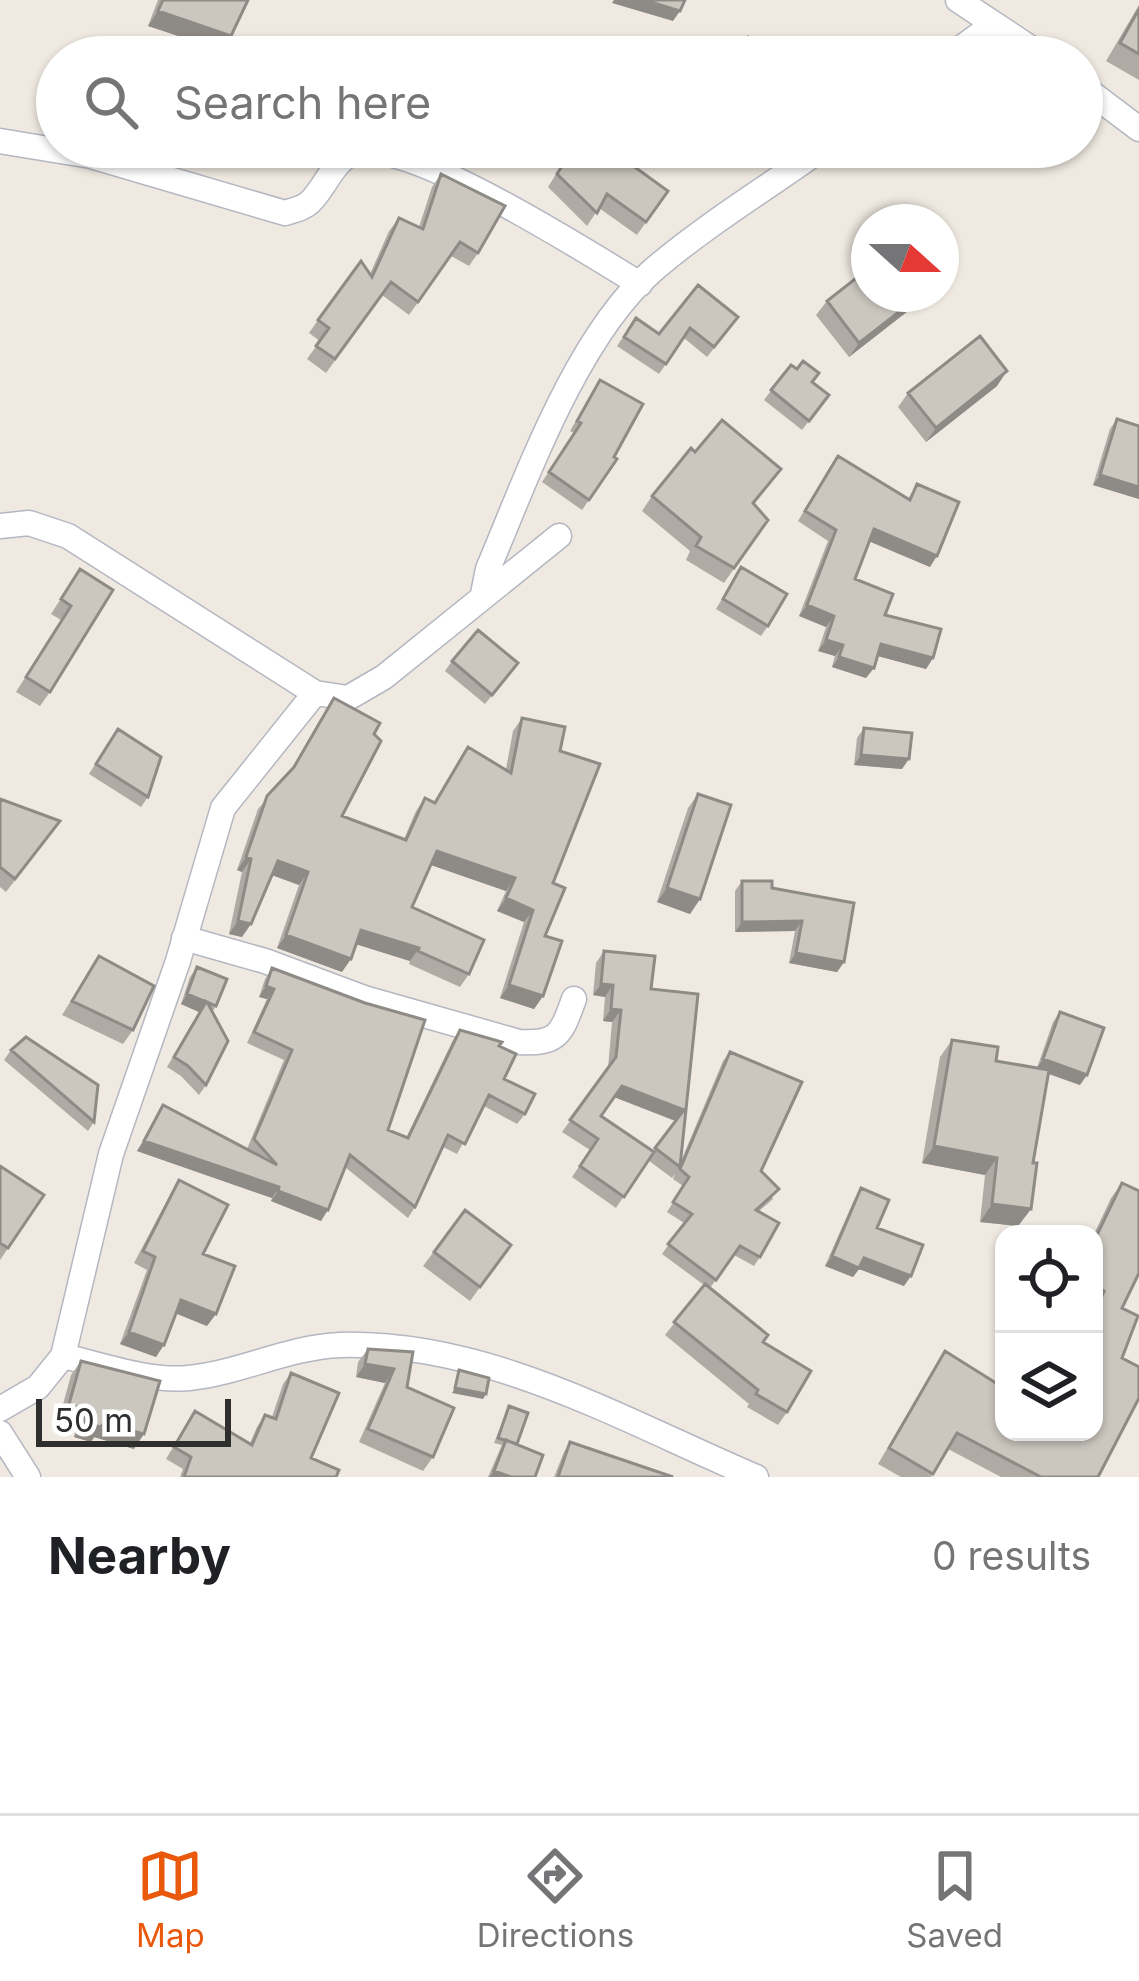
<!DOCTYPE html>
<style>
body{margin:0;font-family:Inter,sans-serif;background:#f2f2f2;color:#202124}
.controls{position:absolute;right:36px;bottom:36px;display:grid;overflow:hidden;border-radius:24px;box-shadow:0 3px 9px #0004}
.controls button{width:108px;height:108px;display:grid;place-items:center;padding:0;border:0;border-bottom:3px solid #e0e0e0;background:#fff;color:#202124;font:60px sans-serif}
.compass{position:absolute;left:851px;top:204px;width:108px;height:108px;border-radius:50%;background:#fff;box-shadow:0 3px 9px #0004;rotate:111deg}
.scale{position:absolute;left:36px;bottom:30px;width:195px;box-sizing:border-box;padding-left:12px;border:6px solid #2e2e2e;border-top:0;font-size:33px;line-height:42px;white-space:nowrap;color:#2e2e2e;-webkit-text-stroke:9px #fff;paint-order:stroke}
.list{margin:0;padding:0;list-style:none}
h2{display:flex;justify-content:space-between;align-items:center;height:156px;margin:0;padding:0 48px;font-size:51px}
h2 small{font-size:39px;font-weight:400;color:#757577}
.icon{flex:none;width:66px;height:66px;fill:none;stroke:currentColor;stroke-width:2;stroke-linecap:round;stroke-linejoin:round}
.map{position:relative;flex:none;width:1139px;height:1477px;overflow:hidden}
.search{position:absolute;background:#fff;box-shadow:0 3px 9px #0004;left:36px;right:36px;top:36px;height:132px;display:flex;align-items:center;gap:30px;box-sizing:border-box;padding:0 42px;border-radius:66px;color:#757577;font-size:45px}
.sheet{height:336px;background:#fff}
nav{display:flex;justify-content:space-around;align-items:center;box-sizing:border-box;height:168px;border-top:3px solid #e0e0e0;background:#fff;font-size:33px;color:#757577}
nav a{display:grid;justify-items:center;gap:6px}
nav .on{color:#ea580c}
.map>svg:first-child{display:block}
</style>
<div class="map">
<svg width="1139" height="1477" viewBox="0 0 1139 1477">
<rect width="100%" height="100%" fill="#efe9e1"/>
<g fill="none" stroke-linecap="round" stroke-linejoin="round">
<defs>
<path id="street" d="M 958,0 L 1044,57
M 949,57 L 994,24
M 1082,86 L 1139,129
M 0,141 L 91,156 L 285,213 C 294,210 304,208 310,202 C 325,188 333,161 353,153 C 403,133 591,255 640,284
M 0,526 L 29,523 L 68,536 L 315,693 L 348,698 L 384,677 L 559,536
M 483,594 L 488,569 C 527,477 576,338 652,271 C 704,226 767,188 824,147
M 184,938 L 265,961 L 364,998 L 519,1042 C 559,1044 561,1034 574,999
M 63,1356 C 102,1365 148,1382 189,1378 C 240,1373 288,1347 340,1345 C 489,1341 624,1421 756,1477
M 0,1409 L 38,1387 L 63,1356 L 111,1154 L 178,961 L 223,808 L 315,693
M 0,1433 L 28,1477"/>
</defs>
<use href="#street" stroke="#b4b7c1" stroke-width="27"/>
<use href="#street" stroke="#fff" stroke-width="24"/>
</g>
<path fill="#afaba4" fill-rule="evenodd" d="M 158,0 L 248,0 L 221,50 L 148,26 Z
M 1139,5 L 1139,80 L 1106,61 Z
M 573,147 L 628,147 L 625,160 L 668,191 L 637,235 L 599,208 L 587,226 L 548,187 Z
M 441,174 L 478,253 L 469,266 L 451,256 L 409,315 L 382,295 L 326,373 L 307,359 L 320,341 L 309,333 L 318,320 L 370,274 L 389,231 L 399,218 L 419,227 L 432,187 Z
M 698,285 L 731,327 L 707,357 L 684,338 L 659,374 L 617,346 L 636,318 L 659,334 Z
M 922,300 L 849,357 L 816,315 L 827,301 Z
M 791,365 L 829,395 L 802,430 L 764,400 Z
M 600,380 L 589,500 L 582,510 L 542,482 L 574,433 L 570,431 Z
M 997,386 L 926,442 L 898,407 L 908,393 Z
M 1117,419 L 1139,426 L 1139,499 L 1093,485 L 1110,429 Z
M 695,452 L 771,483 L 754,504 L 768,520 L 724,583 L 686,560 L 690,551 L 642,511 L 652,496 Z
M 830,467 L 908,499 L 917,484 L 930,567 L 869,541 L 855,579 L 885,615 L 933,658 L 926,669 L 878,656 L 866,678 L 832,667 L 835,656 L 818,651 L 826,627 L 799,616 L 828,541 L 798,521 Z
M 741,567 L 768,626 L 761,636 L 716,609 Z
M 80,569 L 50,692 L 40,706 L 16,692 L 61,620 L 51,614 Z
M 452,661 L 518,663 L 485,704 L 445,671 Z
M 334,698 L 374,734 L 342,816 L 404,839 L 416,811 L 425,798 L 434,802 L 468,747 L 506,769 L 513,731 L 522,718 L 560,751 L 553,883 L 545,936 L 543,996 L 534,1009 L 500,998 L 524,922 L 497,911 L 506,891 L 431,865 L 412,907 L 469,974 L 460,987 L 409,964 L 410,961 L 356,944 L 342,972 L 277,948 L 299,885 L 272,875 L 242,937 L 229,934 L 242,872 L 237,870 L 258,809 L 290,772 Z
M 864,728 L 902,769 L 854,765 L 857,738 Z
M 118,729 L 148,797 L 141,807 L 89,774 Z
M 698,794 L 700,899 L 690,914 L 657,902 L 688,808 Z
M 0,799 L 60,821 L 6,892 L 0,887 Z
M 742,881 L 772,888 L 844,962 L 837,972 L 789,963 L 795,931 L 735,932 L 735,891 Z
M 604,951 L 651,989 L 698,994 L 681,1161 L 723,1061 L 730,1052 L 761,1171 L 773,1199 L 758,1212 L 760,1257 L 754,1266 L 734,1255 L 710,1288 L 763,1342 L 787,1412 L 778,1425 L 747,1407 L 749,1404 L 665,1335 L 704,1285 L 662,1254 L 684,1223 L 667,1212 L 683,1186 L 673,1179 L 675,1174 L 672,1178 L 648,1160 L 616,1208 L 572,1177 L 590,1150 L 562,1132 L 608,1068 L 612,1022 L 603,1021 L 605,997 L 593,995 L 596,963 ZM 614,1097 L 675,1121 L 653,1151 L 601,1116 Z
M 99,956 L 133,1030 L 123,1044 L 62,1015 Z
M 197,967 L 216,1006 L 212,1012 L 206,1085 L 199,1095 L 181,1076 L 167,1067 L 199,1012 L 181,1004 L 190,977 Z
M 272,968 L 388,1130 L 406,1138 L 453,1040 L 460,1030 L 499,1046 L 504,1079 L 525,1114 L 517,1124 L 484,1106 L 457,1154 L 443,1147 L 415,1207 L 408,1218 L 345,1167 L 321,1221 L 271,1201 L 272,1198 L 137,1151 L 163,1105 L 247,1149 L 284,1060 L 247,1043 L 267,999 L 259,997 L 265,979 Z
M 1060,1012 L 1080,1085 L 1048,1074 L 1033,1163 L 1031,1209 L 1018,1226 L 980,1222 L 985,1175 L 922,1163 L 940,1057 L 952,1040 L 996,1061 L 1037,1068 L 1053,1022 Z
M 11,1050 L 94,1122 L 88,1131 L 4,1060 Z
M 0,1166 L 44,1195 L 0,1260 Z
M 179,1180 L 203,1254 L 207,1326 L 176,1313 L 156,1357 L 120,1344 L 147,1270 L 134,1263 L 171,1193 Z
M 1122,1183 L 1122,1358 L 1098,1477 L 1001,1477 L 948,1449 L 931,1477 L 901,1477 L 878,1464 L 945,1351 L 1004,1432 L 1094,1432 L 1094,1234 L 1111,1198 Z
M 861,1188 L 877,1228 L 904,1286 L 859,1269 L 853,1277 L 825,1266 L 855,1198 Z
M 465,1210 L 511,1245 L 470,1301 L 423,1266 Z
M 368,1349 L 407,1387 L 433,1457 L 423,1471 L 359,1442 L 385,1383 L 356,1377 L 358,1362 Z
M 81,1361 L 134,1449 L 94,1437 L 91,1442 L 74,1437 L 77,1424 L 59,1419 L 71,1375 Z
M 291,1373 L 311,1458 L 336,1477 L 180,1477 L 183,1469 L 166,1459 L 195,1411 L 250,1443 L 257,1427 L 265,1415 L 272,1417 L 283,1384 Z
M 509,1406 L 517,1444 L 535,1477 L 488,1477 L 502,1445 L 494,1443 Z
M 570,1442 L 673,1477 L 554,1477 L 564,1452 Z"/>
<path fill="#8e8b86" d="M 614,0 L 644,0 L 680,11 L 673,21 L 612,3 Z
M 158,11 L 231,36 L 221,50 L 148,26 Z
M 922,294 L 927,294 L 922,300 L 849,357 L 859,343 Z
M 1007,371 L 997,386 L 926,442 L 936,428 Z
M 1100,475 L 1139,487 L 1139,499 L 1093,485 Z
M 874,529 L 937,556 L 930,567 L 866,540 Z
M 807,605 L 834,616 L 826,627 L 799,616 Z
M 826,640 L 843,645 L 835,656 L 818,651 Z
M 881,644 L 933,658 L 926,669 L 874,655 Z
M 839,657 L 874,668 L 866,678 L 832,667 Z
M 861,755 L 909,759 L 902,769 L 854,765 Z
M 437,851 L 515,878 L 506,891 L 428,864 Z
M 246,857 L 251,859 L 242,872 L 237,870 Z
M 278,861 L 308,872 L 299,885 L 269,874 Z
M 667,888 L 700,899 L 690,914 L 657,902 Z
M 506,898 L 533,910 L 524,922 L 497,911 Z
M 238,921 L 251,924 L 242,937 L 229,934 Z
M 802,921 L 795,931 L 735,932 L 742,922 Z
M 361,930 L 419,948 L 410,961 L 352,943 Z
M 286,935 L 351,959 L 342,972 L 277,948 Z
M 796,953 L 844,962 L 837,972 L 789,963 Z
M 601,984 L 613,985 L 605,997 L 593,995 Z
M 509,985 L 543,996 L 534,1009 L 500,998 Z
M 266,986 L 274,989 L 267,999 L 259,997 Z
M 187,994 L 206,1002 L 199,1012 L 181,1004 Z
M 611,1009 L 621,1010 L 612,1022 L 603,1021 Z
M 1043,1059 L 1087,1075 L 1080,1085 L 1036,1069 Z
M 622,1086 L 684,1110 L 676,1121 L 614,1097 Z
M 144,1141 L 279,1187 L 272,1198 L 137,1151 Z
M 934,1146 L 997,1158 L 985,1175 L 922,1163 Z
M 278,1191 L 328,1210 L 321,1221 L 271,1201 Z
M 992,1204 L 1031,1209 L 1018,1226 L 980,1222 Z
M 832,1256 L 864,1258 L 911,1276 L 904,1286 L 859,1269 L 853,1277 L 825,1266 Z
M 181,1300 L 216,1314 L 207,1326 L 172,1312 Z
M 129,1332 L 164,1345 L 156,1357 L 120,1344 Z
M 365,1364 L 394,1369 L 385,1383 L 356,1377 Z
M 455,1388 L 486,1394 L 483,1399 L 452,1393 Z
M 69,1404 L 87,1410 L 77,1424 L 59,1419 Z
M 84,1423 L 101,1427 L 91,1442 L 74,1437 Z
M 104,1423 L 144,1434 L 134,1449 L 94,1437 Z
M 494,1471 L 511,1477 L 489,1477 Z"/>
<path fill="#cbc7bf" stroke="#8e8b86" stroke-width="3" d="M 163,0 L 248,0 L 231,36 L 158,11 Z
M 644,0 L 685,0 L 680,11 Z
M 1139,9 L 1139,54 L 1120,43 Z
M 748,37 L 769,57 L 728,57 Z
M 574,147 L 628,147 L 631,149 L 625,160 L 668,191 L 646,222 L 607,194 L 597,213 L 557,174 Z
M 441,174 L 505,206 L 478,253 L 460,242 L 418,302 L 391,282 L 335,359 L 316,346 L 329,328 L 318,320 L 361,261 L 372,277 L 399,218 L 423,229 Z
M 869,268 L 869,294 L 922,294 L 859,343 L 827,301 Z
M 698,285 L 738,317 L 714,347 L 690,328 L 666,364 L 624,337 L 636,318 L 659,334 Z
M 980,336 L 1007,371 L 936,428 L 908,393 Z
M 803,361 L 819,373 L 812,382 L 829,395 L 809,421 L 771,390 L 791,365 L 797,369 Z
M 600,380 L 643,404 L 614,457 L 617,459 L 589,500 L 549,472 L 581,423 L 577,421 Z
M 1117,419 L 1139,426 L 1139,487 L 1100,475 Z
M 722,420 L 781,469 L 753,503 L 768,520 L 734,568 L 696,546 L 701,537 L 652,496 L 691,448 L 695,452 Z
M 838,456 L 910,500 L 917,484 L 959,502 L 937,556 L 874,529 L 855,579 L 893,594 L 885,615 L 941,629 L 933,658 L 881,644 L 874,668 L 839,657 L 843,645 L 826,640 L 834,616 L 807,605 L 836,530 L 805,511 Z
M 741,567 L 787,594 L 768,626 L 723,599 Z
M 80,569 L 113,590 L 50,692 L 26,677 L 71,606 L 61,599 Z
M 478,630 L 518,663 L 492,695 L 452,661 Z
M 334,698 L 380,723 L 374,734 L 381,741 L 342,816 L 406,840 L 425,798 L 435,803 L 468,747 L 511,773 L 522,718 L 565,727 L 560,751 L 600,764 L 553,883 L 565,888 L 545,936 L 562,941 L 543,996 L 509,985 L 533,910 L 506,898 L 515,878 L 437,851 L 412,907 L 484,940 L 469,974 L 418,951 L 419,948 L 361,930 L 351,959 L 286,935 L 308,872 L 278,861 L 251,924 L 238,921 L 251,859 L 246,857 L 267,796 L 294,767 Z
M 864,728 L 912,733 L 909,759 L 861,755 Z
M 118,729 L 161,757 L 148,797 L 96,764 Z
M 698,794 L 731,805 L 700,899 L 667,888 Z
M 0,799 L 60,821 L 15,879 L 0,867 Z
M 742,881 L 772,881 L 772,888 L 854,903 L 844,962 L 796,953 L 802,921 L 742,922 Z
M 604,951 L 655,956 L 651,989 L 698,994 L 680,1167 L 655,1148 L 684,1110 L 622,1086 L 601,1116 L 654,1152 L 624,1197 L 580,1166 L 598,1139 L 570,1120 L 616,1057 L 621,1010 L 611,1009 L 613,985 L 601,984 Z
M 99,956 L 154,986 L 133,1030 L 72,1001 Z
M 197,967 L 227,979 L 216,1006 L 207,1002 L 228,1041 L 206,1085 L 188,1066 L 174,1057 L 206,1002 L 187,994 Z
M 272,968 L 365,1003 L 425,1020 L 388,1130 L 408,1138 L 460,1030 L 502,1042 L 499,1046 L 516,1054 L 504,1079 L 535,1094 L 525,1114 L 489,1095 L 465,1144 L 448,1135 L 415,1207 L 350,1155 L 328,1210 L 278,1191 L 279,1187 L 144,1141 L 163,1105 L 277,1165 L 254,1139 L 292,1050 L 254,1032 L 274,989 L 266,986 Z
M 1060,1012 L 1104,1028 L 1087,1075 L 1043,1059 Z
M 26,1037 L 98,1085 L 94,1122 L 11,1050 Z
M 952,1040 L 998,1047 L 996,1061 L 1049,1070 L 1033,1163 L 1037,1163 L 1031,1209 L 992,1204 L 997,1158 L 934,1146 Z
M 730,1052 L 802,1082 L 761,1171 L 779,1189 L 756,1210 L 779,1223 L 760,1257 L 740,1246 L 716,1280 L 668,1244 L 692,1214 L 673,1202 L 689,1177 L 680,1169 Z
M 0,1166 L 44,1195 L 8,1248 L 0,1243 Z
M 179,1180 L 228,1205 L 203,1254 L 235,1266 L 216,1314 L 181,1300 L 164,1345 L 129,1332 L 155,1257 L 143,1251 Z
M 1122,1183 L 1139,1191 L 1139,1273 L 1122,1308 L 1138,1316 L 1122,1358 L 1139,1367 L 1139,1398 L 1098,1477 L 1041,1477 L 957,1433 L 933,1474 L 889,1448 L 945,1351 L 1004,1388 L 1004,1432 L 1094,1432 L 1094,1316 L 1104,1291 L 1094,1286 L 1094,1241 Z
M 861,1188 L 889,1200 L 877,1228 L 923,1245 L 911,1276 L 864,1258 L 859,1268 L 832,1256 Z
M 465,1210 L 511,1245 L 480,1287 L 434,1252 Z
M 705,1284 L 768,1335 L 763,1342 L 811,1371 L 787,1412 L 756,1394 L 758,1390 L 674,1322 Z
M 368,1349 L 413,1352 L 407,1387 L 454,1408 L 433,1457 L 368,1429 L 394,1369 L 365,1364 Z
M 81,1361 L 160,1381 L 144,1434 L 104,1423 L 101,1427 L 84,1423 L 87,1410 L 69,1404 Z
M 459,1370 L 489,1378 L 486,1394 L 455,1388 Z
M 291,1373 L 339,1393 L 311,1458 L 339,1470 L 336,1477 L 184,1477 L 191,1457 L 174,1447 L 195,1411 L 252,1445 L 265,1415 L 276,1419 Z
M 509,1406 L 528,1413 L 517,1444 L 498,1438 Z
M 506,1440 L 543,1455 L 535,1477 L 511,1477 L 494,1471 Z
M 570,1442 L 673,1477 L 558,1477 Z"/>
</svg>
<div class="controls">
<button><svg class="icon" aria-label="locate" viewBox="0 0 24 24"><circle cx="12" cy="12" r="6"/><path d="M12 2v4M12 18v4M2 12h4M18 12h4"/></svg></button>
<button><svg class="icon" aria-label="layers" viewBox="0 0 24 24"><path d="M12 4l9 5-9 5-9-5zM3 14l9 5 9-5"/></svg></button>
</div>
<svg class="compass" viewBox="-18 -18 36 36"><path d="M0-13l5 13h-10z" fill="#e53935"/><path d="M0 13l5-13h-10z" fill="#757577"/></svg>
<div class="scale">50 m</div>
<div class="search"><svg class="icon" aria-label="search" viewBox="0 0 24 24"><circle cx="10" cy="10" r="6"/><path d="M15 15l6 6"/></svg>Search here</div>
</div>
<section class="sheet">
<h2>Nearby<small>0 results</small></h2>
<ul class="list">
</ul>
</section>
<nav>
<a class="on"><svg class="icon" aria-label="map" viewBox="0 0 24 24"><path d="M3 6l6-2 6 2 6-2v14l-6 2-6-2-6 2zM9 4v14M15 6v14"/></svg>Map</a>
<a><svg class="icon" aria-label="directions" viewBox="0 0 24 24"><path d="M12 3l9 9-9 9-9-9zM9 14v-3h6M13 9l2 2-2 2"/></svg>Directions</a>
<a><svg class="icon" aria-label="saved" viewBox="0 0 24 24"><path d="M7 4h10v16l-5-4-5 4z"/></svg>Saved</a>
</nav>
